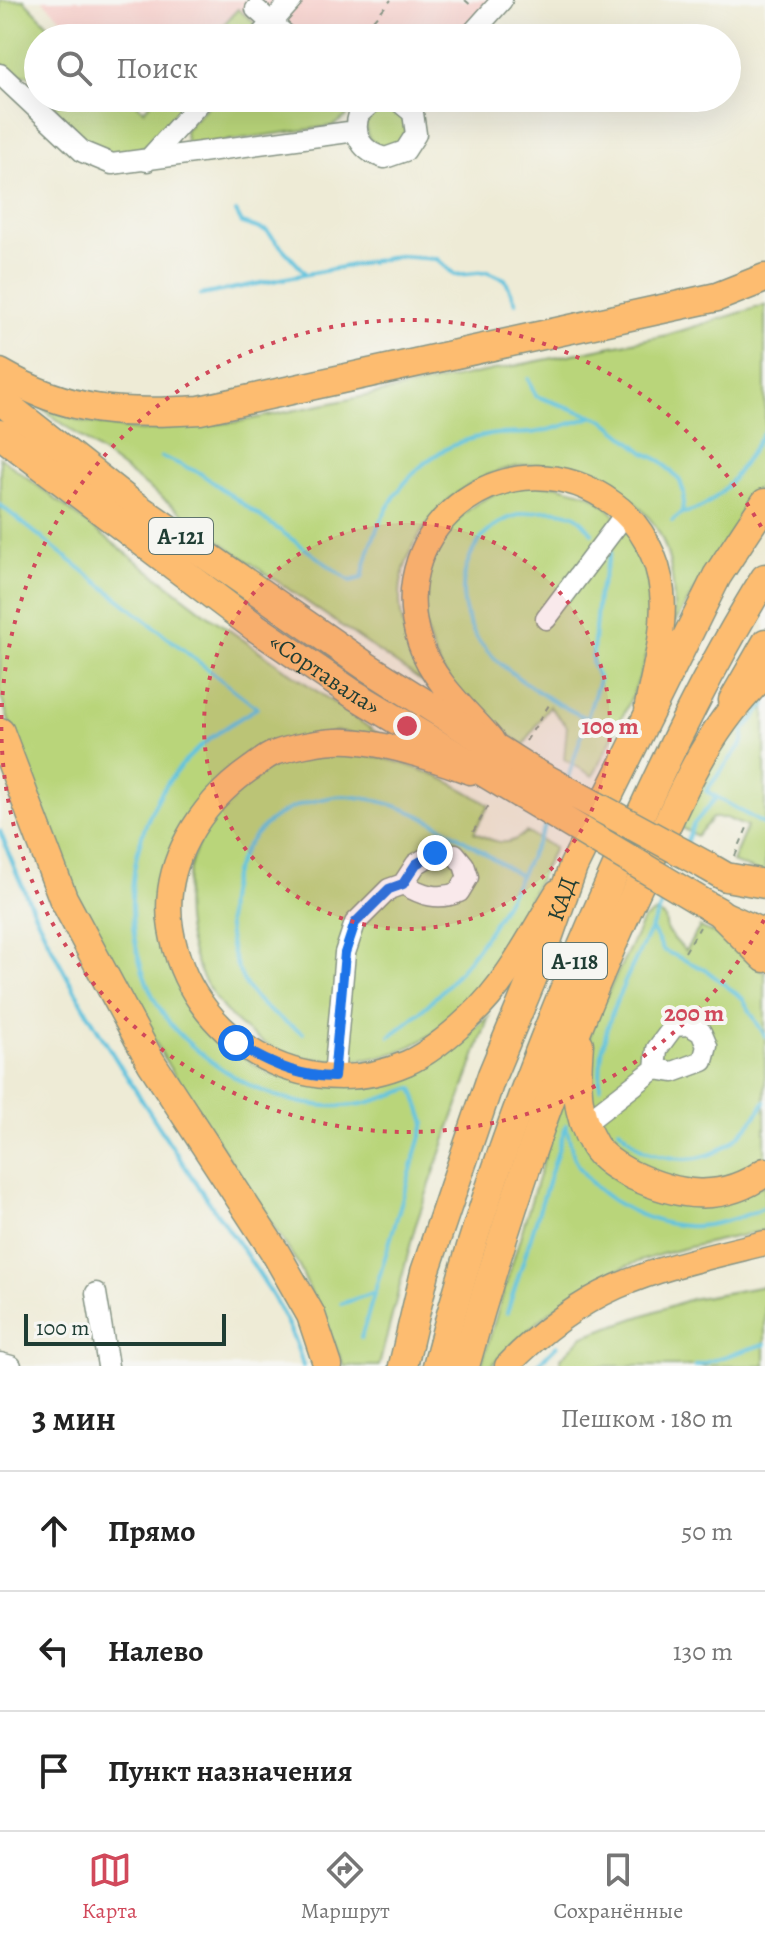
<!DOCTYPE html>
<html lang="ru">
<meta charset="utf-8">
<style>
body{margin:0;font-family:Alegreya,serif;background:#f2f2f2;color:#222}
.scale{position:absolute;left:24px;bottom:20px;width:202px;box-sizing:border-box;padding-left:8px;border:4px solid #1f3d34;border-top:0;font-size:22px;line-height:28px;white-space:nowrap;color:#1f3d34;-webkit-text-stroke:6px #f6f6f2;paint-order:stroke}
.stop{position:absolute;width:24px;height:24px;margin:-18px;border:6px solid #1a73e8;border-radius:50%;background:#fff}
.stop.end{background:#1a73e8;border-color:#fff;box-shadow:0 2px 8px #0008}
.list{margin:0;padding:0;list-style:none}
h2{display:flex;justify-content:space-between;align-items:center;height:104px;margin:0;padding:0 32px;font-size:34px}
h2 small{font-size:26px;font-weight:400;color:#767676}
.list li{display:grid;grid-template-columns:52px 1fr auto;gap:24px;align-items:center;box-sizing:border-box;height:120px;padding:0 32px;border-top:2px solid #e0e0e0}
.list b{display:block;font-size:30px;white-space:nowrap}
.list em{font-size:26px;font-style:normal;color:#767676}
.icon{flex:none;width:44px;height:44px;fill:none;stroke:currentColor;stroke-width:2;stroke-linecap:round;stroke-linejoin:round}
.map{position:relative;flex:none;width:765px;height:1366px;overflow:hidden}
.search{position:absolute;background:#fff;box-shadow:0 8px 32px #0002;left:24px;right:24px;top:24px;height:88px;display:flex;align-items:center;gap:20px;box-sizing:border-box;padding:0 28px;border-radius:44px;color:#767676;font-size:30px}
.sheet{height:464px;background:#fff}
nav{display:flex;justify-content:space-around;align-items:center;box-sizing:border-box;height:112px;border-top:2px solid #e0e0e0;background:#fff;font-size:22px;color:#767676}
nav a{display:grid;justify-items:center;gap:4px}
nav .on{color:#d1495b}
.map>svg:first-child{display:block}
</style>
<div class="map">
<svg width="765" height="1366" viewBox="0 0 765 1366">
<rect width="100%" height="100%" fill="#f6f6f2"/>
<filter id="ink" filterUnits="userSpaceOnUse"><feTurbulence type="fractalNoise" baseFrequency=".0125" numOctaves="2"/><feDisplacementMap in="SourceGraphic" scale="16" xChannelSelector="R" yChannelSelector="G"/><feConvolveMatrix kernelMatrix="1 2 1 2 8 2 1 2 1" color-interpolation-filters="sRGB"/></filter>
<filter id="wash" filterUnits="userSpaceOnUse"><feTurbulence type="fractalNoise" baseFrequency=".006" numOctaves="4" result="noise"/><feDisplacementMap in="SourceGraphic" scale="32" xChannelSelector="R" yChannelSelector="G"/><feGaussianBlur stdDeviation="1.8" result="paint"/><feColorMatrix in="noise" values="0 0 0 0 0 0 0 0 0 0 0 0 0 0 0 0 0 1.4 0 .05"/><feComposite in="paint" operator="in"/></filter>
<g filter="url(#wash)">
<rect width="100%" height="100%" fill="#eeebd6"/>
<path fill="#f7d0cc" d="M 42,0 L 495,0 L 460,38 L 280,38 L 262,22 L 247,38 L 82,38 Z"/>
<path fill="#b9d57a" stroke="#6c8957" stroke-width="2" d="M 0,0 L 24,0 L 56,33 L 57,38 L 38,38 L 38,75 L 18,76 L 0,63 Z
M 238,9 L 257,25 L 246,38 L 211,38 Z
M 54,98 L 130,98 L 144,110 L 155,98 L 192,98 C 160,133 131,181 82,138 C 69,126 56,116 54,98 Z
M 215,98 L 341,98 L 347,116 L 332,126 L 190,146 L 186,143 L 185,130 Z
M366 127a20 20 0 1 1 40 0a20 20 0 1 1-40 0Z
M 765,305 L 765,477 L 674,624 C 674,595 674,568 663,541 C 657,526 645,512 634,502 C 572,444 477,455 428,523 C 413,543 400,570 400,596 C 399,627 413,655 424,683 L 232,550 L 39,406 L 80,421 L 141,431 L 237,422 L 667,335 Z
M 0,457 L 209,616 L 387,740 L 336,731 L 208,792 L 162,934 L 231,1049 L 270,1074 L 329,1086 L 393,1080 L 446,1054 L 489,1016 L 415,1227 L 379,1366 L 344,1366 L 298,1264 L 168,1065 L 81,907 L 23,763 L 0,694 Z
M 556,485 C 568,489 587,491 597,499 C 648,537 662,605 644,664 C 632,703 610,740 593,776 L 564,759 L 567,726 L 549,706 L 524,745 C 497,727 469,709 450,682 C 398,608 423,519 508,488 C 521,483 541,486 556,485 Z
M 765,686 L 765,874 L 732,862 L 747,827 L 726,818 L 712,818 L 697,836 L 678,826 L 718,748 Z
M 315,751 C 380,751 435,769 489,805 L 474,832 C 493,842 508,849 526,832 L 554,848 C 526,903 501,965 460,1010 C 432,1040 394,1059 354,1060 C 324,1061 292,1059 266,1044 C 179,994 157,874 227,801 C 241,787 257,772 274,764 C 287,758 302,755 315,751 Z
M 656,912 L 665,918 L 667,931 L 685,951 L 700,927 L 718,935 L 765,973 L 765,1157 C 748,1170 732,1179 711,1184 C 678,1192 617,1161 600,1132 C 587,1109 585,1075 587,1048 C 589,1026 632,945 643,920 Z
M 563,1096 L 613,1177 L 642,1197 L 699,1205 L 765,1185 L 765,1230 C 708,1244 641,1253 590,1284 C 553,1306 521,1336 491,1366 L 481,1366 Z
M 765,1286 L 765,1366 L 561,1366 L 560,1359 L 583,1336 L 691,1299 Z"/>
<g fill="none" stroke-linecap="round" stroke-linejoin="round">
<path stroke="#60c3de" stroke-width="4" d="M 236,212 L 242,223 L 267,231 L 306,274
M 201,295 L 399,256 L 437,259 L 455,275 L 488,272 L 505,279 L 516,303
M 528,379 L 536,396 L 604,420 L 645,453 L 661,461 L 680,481 L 684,493 L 682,513 L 672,521
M 162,457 L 200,473 L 350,581 L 362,578 C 376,510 415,446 489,435 C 505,432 522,435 538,432 C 556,429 575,422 592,417
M 0,505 L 257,708 C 223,728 192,748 169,781 C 120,849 118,959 172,1026 C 189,1046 211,1062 233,1076 C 268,1098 319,1112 361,1104 C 379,1101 396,1093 413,1088 L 425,1123 L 361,1338
M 682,513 C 722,508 744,461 765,431
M 765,705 L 744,730 L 743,742 L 706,791 L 765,825
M 588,719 C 552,702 486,664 470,625 C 450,577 474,523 526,513 C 541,510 560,509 574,515 C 581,518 587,527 592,533
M 568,778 L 599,680 L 592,663 L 598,596 L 611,552
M 0,831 C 46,957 119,1066 192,1177 C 231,1236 285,1298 303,1366
M 686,843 L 693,825 L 715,799
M 652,929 L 663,950 L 706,970 L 742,998 L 765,1036
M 303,1033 C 281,1020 256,1005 244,982 C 207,911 232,819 314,801 C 324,799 334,796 344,796 C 412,799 465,841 520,876
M 390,1036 C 472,976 503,911 547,822
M 600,1088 C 597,1012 641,959 667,892
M 619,1129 C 627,1136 635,1145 643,1150 C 650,1154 660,1155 668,1157 C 713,1167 744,1137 765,1102
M 341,1304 L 375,1292
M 507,1313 L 566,1125 C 569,1135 570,1146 574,1156 C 590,1196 645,1223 686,1226 C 708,1228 745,1217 765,1207
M 536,1366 L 557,1345
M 695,1366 L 765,1344"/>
</g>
</g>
<g filter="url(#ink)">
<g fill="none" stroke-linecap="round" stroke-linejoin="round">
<defs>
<path id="minor" d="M 256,9 L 289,38
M 258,38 L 292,0
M 468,38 L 502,0
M 0,74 L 83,152 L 112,164 L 356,131
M 377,98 L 359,114 C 352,136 362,152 385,158 L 405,151 L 416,134 L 413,113 L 395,98
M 147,161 L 204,98
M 546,619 L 626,513
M 334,1077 L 345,953 L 355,923 L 389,889 L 403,884 L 416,864 L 435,853 L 455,854 L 464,865 L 468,877 L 459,892 C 438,901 422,895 403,884
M 584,1124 L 655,1069 L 673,1072 L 703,1061 L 707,1046 L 701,1032 L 689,1025 L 674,1026 L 657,1049 L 655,1069
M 96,1293 L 108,1366
M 0,1363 L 11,1366"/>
<path id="major" d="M 731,700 L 765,641
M 492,740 C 466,710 433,682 420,643 C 380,524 513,429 614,504 C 641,524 659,558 662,592 C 666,629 654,670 647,706
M 470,772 C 432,758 376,739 335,741 C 317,742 292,747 275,753 C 266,756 258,764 250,769 C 200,804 160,865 171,929 C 189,1039 303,1108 407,1063 C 430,1053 453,1033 471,1016 C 507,983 531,934 557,892
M 725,914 L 765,932
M 507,1366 C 589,1281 655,1270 765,1243"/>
<g id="highway">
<path d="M 0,373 C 69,413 123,415 200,410 L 717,297 L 765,278"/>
<path d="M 0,400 L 128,501 L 366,666 L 532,771"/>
<path id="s1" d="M 0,434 L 255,627 L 352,693 L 520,794"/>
<path d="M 0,732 L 63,898 L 151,1062 L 275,1252 L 311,1315 L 328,1366"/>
<path d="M 707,866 L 726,877 L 765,884"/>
<path d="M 710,907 L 719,912 L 765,958"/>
<path d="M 579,1044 C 576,1080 575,1113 594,1145 C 602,1159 618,1168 632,1175 C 677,1196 722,1204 765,1172"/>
<path id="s2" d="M 403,1366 L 425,1272 L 492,1075 L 542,955 L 573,867 L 717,576 L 765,503"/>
<path d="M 437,1366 C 482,1193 541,1038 613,875 C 659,773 706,672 765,578"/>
<path d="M 465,1366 C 512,1195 571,1030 646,870 C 680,797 706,729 765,674"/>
</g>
</defs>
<use href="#minor" stroke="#869485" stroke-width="23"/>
<use href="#major" stroke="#869485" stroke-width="27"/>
<use href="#highway" stroke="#869485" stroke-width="31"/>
<path stroke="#869485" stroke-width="2" stroke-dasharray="6 6" stroke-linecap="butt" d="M 465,0 L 473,7
M 357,38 L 391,0
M 526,741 L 549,705
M 473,832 L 489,805
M 735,856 L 747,828
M 685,952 L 700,927"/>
<use href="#minor" stroke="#fff" stroke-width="20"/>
<use href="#major" stroke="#fdbc70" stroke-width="24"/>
<use href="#highway" stroke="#fdbc70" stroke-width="28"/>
<defs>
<path id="highway-bridge" d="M 532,771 L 707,866
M 520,794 L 710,907"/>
</defs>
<use href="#highway-bridge" stroke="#869485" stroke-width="31" stroke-linecap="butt"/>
<use href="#highway-bridge" stroke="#fdbc70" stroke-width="28"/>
</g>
</g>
<g fill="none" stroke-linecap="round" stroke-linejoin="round" filter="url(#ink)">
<path stroke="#1a73e8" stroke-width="10" d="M 236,1043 C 266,1063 298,1077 334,1077 L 345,953 L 355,923 L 389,889 L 403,884 L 416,864 L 435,853"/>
</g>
<circle cx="407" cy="726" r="203" fill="#d1495b" fill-opacity=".12"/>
<g fill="none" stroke="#d1495b" stroke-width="4" stroke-dasharray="4 8">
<circle cx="407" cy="726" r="203"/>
<path d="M764 920A406 406 0 1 1 764 532"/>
</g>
<g text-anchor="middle" stroke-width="8" stroke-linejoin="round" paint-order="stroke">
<g fill="#f6f6f2" stroke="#60746d" stroke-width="2">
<rect x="149" y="518" width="64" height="36" rx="6"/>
<rect x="543" y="943" width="64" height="36" rx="6"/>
</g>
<g font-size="22" font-weight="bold" fill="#1f3d34">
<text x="181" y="544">А-121</text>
<text x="575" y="969">А-118</text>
</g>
<g font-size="24" fill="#1f3d34" stroke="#f6f6f2">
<text dy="8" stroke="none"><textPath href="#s1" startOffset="404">«Сортавала»</textPath></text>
<text dy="8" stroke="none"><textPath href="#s2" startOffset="494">КАД</textPath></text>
</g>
</g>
<circle cx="407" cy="726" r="12" fill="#d1495b" stroke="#f6f6f2" stroke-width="4"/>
<g font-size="24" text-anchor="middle" font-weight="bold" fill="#d1495b" stroke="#f6f6f2" stroke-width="8" stroke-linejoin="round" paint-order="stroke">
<text x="610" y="734">100 m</text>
<text x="694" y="1021">200 m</text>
</g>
</svg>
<div class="scale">100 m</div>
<div class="stop" style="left:236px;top:1043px"></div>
<div class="stop end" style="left:435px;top:853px"></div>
<div class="search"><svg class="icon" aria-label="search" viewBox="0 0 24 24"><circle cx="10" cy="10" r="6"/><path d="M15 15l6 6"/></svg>Поиск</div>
</div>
<section class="sheet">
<h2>3 мин<small>Пешком · 180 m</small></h2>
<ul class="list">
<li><svg class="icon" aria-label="ahead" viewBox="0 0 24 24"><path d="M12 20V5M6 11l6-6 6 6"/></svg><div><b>Прямо</b></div><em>50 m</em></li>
<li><svg class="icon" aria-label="left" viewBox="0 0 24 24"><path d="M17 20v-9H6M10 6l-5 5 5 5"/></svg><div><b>Налево</b></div><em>130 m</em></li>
<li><svg class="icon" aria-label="arrive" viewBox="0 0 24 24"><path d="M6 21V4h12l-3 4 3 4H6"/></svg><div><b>Пункт назначения</b></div></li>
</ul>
</section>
<nav>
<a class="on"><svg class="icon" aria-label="map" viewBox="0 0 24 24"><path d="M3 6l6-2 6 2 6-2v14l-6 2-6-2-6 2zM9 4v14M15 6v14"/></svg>Карта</a>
<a><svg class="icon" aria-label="directions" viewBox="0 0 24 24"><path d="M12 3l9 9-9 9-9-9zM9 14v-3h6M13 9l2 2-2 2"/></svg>Маршрут</a>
<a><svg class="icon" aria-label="saved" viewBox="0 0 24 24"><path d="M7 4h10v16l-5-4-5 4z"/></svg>Сохранённые</a>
</nav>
